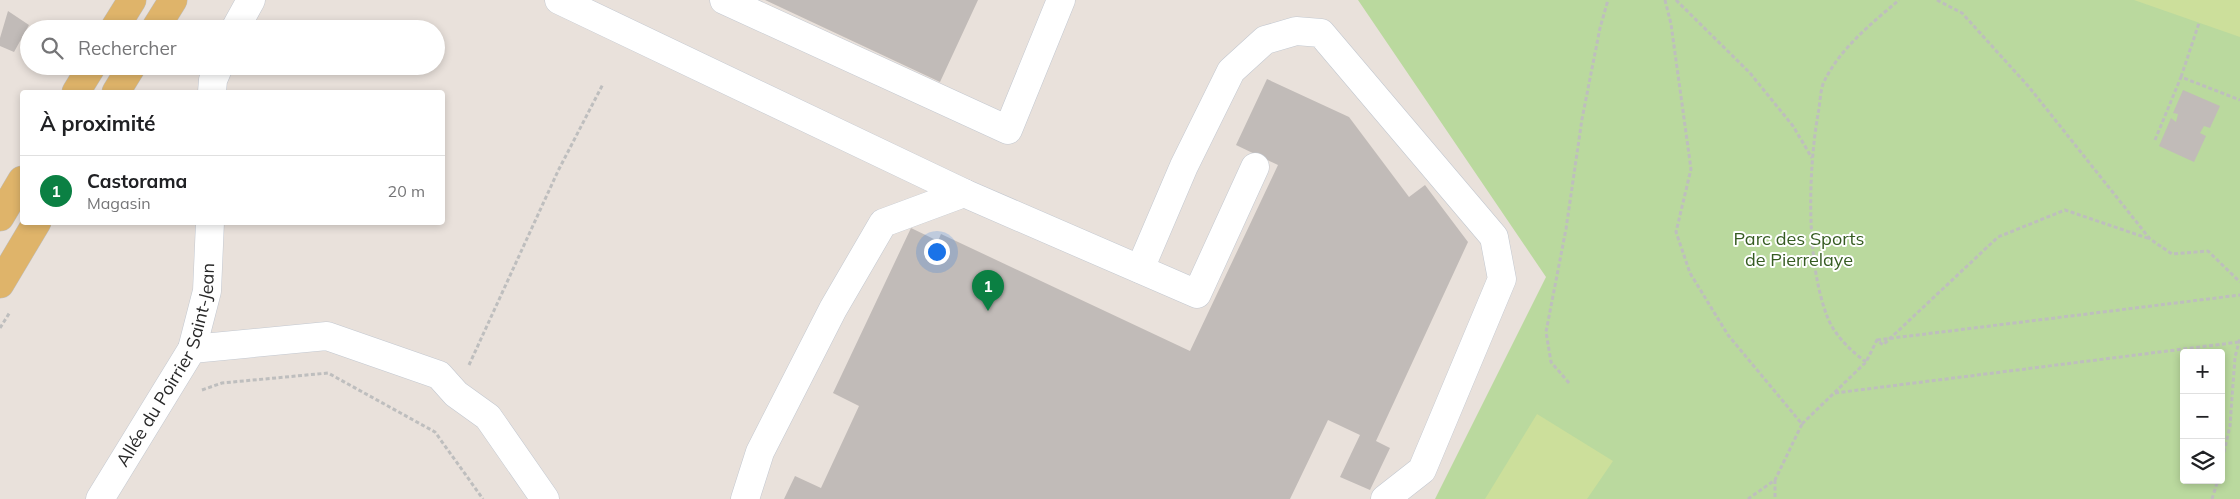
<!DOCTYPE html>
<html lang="fr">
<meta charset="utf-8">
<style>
body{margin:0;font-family:Mulish,sans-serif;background:#f6f6f6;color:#202124}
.controls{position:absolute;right:15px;bottom:15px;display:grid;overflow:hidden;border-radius:5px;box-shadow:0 2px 8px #0003}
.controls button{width:45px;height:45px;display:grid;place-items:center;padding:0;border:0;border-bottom:1px solid #e0e0e0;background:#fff;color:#202124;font:25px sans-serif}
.you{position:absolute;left:936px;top:251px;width:18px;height:18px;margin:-12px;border:4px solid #fff;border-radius:50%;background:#1a73e8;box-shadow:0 0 0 8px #1a73e833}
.badge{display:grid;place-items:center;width:32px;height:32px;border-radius:50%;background:#0b8043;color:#fff;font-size:16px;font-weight:700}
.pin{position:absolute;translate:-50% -41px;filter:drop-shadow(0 1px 2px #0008)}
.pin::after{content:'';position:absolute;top:26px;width:18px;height:15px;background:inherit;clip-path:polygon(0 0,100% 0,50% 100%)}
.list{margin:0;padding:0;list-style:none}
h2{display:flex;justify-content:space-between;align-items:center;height:65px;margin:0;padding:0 20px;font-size:21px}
h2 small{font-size:16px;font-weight:400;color:#757577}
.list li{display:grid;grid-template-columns:32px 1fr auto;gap:15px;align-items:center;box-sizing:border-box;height:70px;padding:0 20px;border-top:1px solid #e0e0e0}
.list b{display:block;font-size:19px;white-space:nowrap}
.list p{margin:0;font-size:16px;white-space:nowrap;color:#757577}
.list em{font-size:16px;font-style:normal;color:#757577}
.icon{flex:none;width:28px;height:28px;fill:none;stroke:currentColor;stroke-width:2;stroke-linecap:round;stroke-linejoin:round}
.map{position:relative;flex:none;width:2240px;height:499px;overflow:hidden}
.search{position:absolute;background:#fff;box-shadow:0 2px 8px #0003;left:20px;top:20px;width:425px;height:55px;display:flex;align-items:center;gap:12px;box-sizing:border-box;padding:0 18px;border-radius:28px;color:#757577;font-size:19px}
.panel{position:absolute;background:#fff;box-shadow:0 2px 8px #0003;left:20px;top:90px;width:425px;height:135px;border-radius:5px}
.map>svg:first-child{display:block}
</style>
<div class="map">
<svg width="2240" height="499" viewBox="0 0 2240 499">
<rect width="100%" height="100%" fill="#e9e1db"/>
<path fill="#bad99e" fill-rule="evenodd" d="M 1358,0 L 2240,0 L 2240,499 L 1435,499 L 1546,277 ZM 2184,353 L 2221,353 L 2221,480 L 2184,480 Z"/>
<path fill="#ccdf9b" d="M 2134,0 L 2240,0 L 2240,37 Z
M 1537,414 L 1613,461 L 1587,499 L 1485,499 Z"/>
<path fill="#c1bbb8" d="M 765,0 L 978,0 L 940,82 Z
M 8,11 L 29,25 L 14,52 L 0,46 L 0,38 Z
M 1267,79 L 1349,117 L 1409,197 L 1425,185 L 1468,242 L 1376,441 L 1390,448 L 1370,490 L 1340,477 L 1360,435 L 1328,420 L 1290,499 L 784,499 L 795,476 L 821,488 L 859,406 L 833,393 L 911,228 L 938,241 L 941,234 L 1190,351 L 1278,165 L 1236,145 Z
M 2183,90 L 2220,106 L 2210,128 L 2204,126 L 2200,133 L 2206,136 L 2194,162 L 2159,146 L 2171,118 L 2176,122 L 2178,114 L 2173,113 Z"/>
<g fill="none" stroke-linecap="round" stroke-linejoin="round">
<defs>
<g id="minor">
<path d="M 559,0 L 964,193 L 883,223 L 833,309 L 760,452 L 745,499"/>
<path d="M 724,0 L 1008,130 L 1061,0"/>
<path d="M 235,29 L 251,0"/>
<path d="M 212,92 L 213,80 L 219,66"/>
<path d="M 964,193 L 1197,294 L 1255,167"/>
<path d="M 1140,269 L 1184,166 L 1231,71 L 1265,40 L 1296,31 L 1321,33 L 1494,237 L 1502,279 L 1422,470 L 1385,499"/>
<path d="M 192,349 L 327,336 L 439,375 L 456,394 L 488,417 L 545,499"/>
<path id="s1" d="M 100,499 L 192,349 L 207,291 L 210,222"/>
</g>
<path id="major" d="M 114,29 L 132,0
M 155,29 L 173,0
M 76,92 L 92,66
M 116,92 L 132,66
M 0,217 L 22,180
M 0,284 L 37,222"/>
</defs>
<use href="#minor" stroke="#c3c8d0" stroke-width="29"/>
<use href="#major" stroke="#bebebe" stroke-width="29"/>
<path stroke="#bebebe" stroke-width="3" stroke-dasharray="4 2.5" stroke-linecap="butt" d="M 1665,0 L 1671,24 L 1691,169 L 1676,232 L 1690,273 L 1728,335 L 1802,424 L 1775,480 L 1748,499
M 1676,0 L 1750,73 L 1793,126 L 1812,158
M 1937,0 L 1962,13 L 2029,87 L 2150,239 L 2172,254 L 2208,251 L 2240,282
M 2181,77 L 2199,23
M 2155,140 L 2181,77 L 2240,100
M 0,328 L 10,312
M 1877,340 L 2240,295
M 1866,362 C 1851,351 1834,335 1827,316 C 1806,261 1808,172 1818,114 C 1820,105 1820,93 1823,84 C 1838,50 1872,23 1899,0
M 469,365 L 558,171 L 603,84
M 1569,383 L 1551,362 L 1546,332 L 1566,229 L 1582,119 L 1600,28 L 1608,0
M 202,390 L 222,383 L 328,373 L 435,432 L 483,499
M 1835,393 L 2239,342
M 1802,424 L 1866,362 L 1877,340 L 1883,345 L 1998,237 L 2065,210 L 2150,239
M 2221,465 L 2230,426 L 2235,357 L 2240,338
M 1775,480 L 1775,499
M 2212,499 L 2218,480"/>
<use href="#minor" stroke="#fff" stroke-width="28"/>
<use href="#major" stroke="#dfb46a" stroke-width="28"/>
</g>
<g text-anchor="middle" stroke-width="4" stroke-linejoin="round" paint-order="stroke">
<g font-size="18" fill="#365c22" stroke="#fff">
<text x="1799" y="245">Parc des Sports<tspan x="1799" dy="21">de Pierrelaye</tspan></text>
</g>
<g font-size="18" fill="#282828" stroke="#fff">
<text dy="6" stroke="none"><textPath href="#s1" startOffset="152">Allée du Poirrier Saint-Jean</textPath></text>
</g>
</g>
</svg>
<div class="controls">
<button>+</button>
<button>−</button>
<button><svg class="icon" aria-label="layers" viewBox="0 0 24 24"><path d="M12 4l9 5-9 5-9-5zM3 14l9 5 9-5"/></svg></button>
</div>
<div class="you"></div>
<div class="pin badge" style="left:988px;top:311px">1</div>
<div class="search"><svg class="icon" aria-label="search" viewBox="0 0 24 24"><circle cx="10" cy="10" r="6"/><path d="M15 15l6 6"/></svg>Rechercher</div>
<section class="panel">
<h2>À proximité<small></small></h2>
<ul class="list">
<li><span class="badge">1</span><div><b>Castorama</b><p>Magasin</p></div><em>20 m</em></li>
</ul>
</section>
</div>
